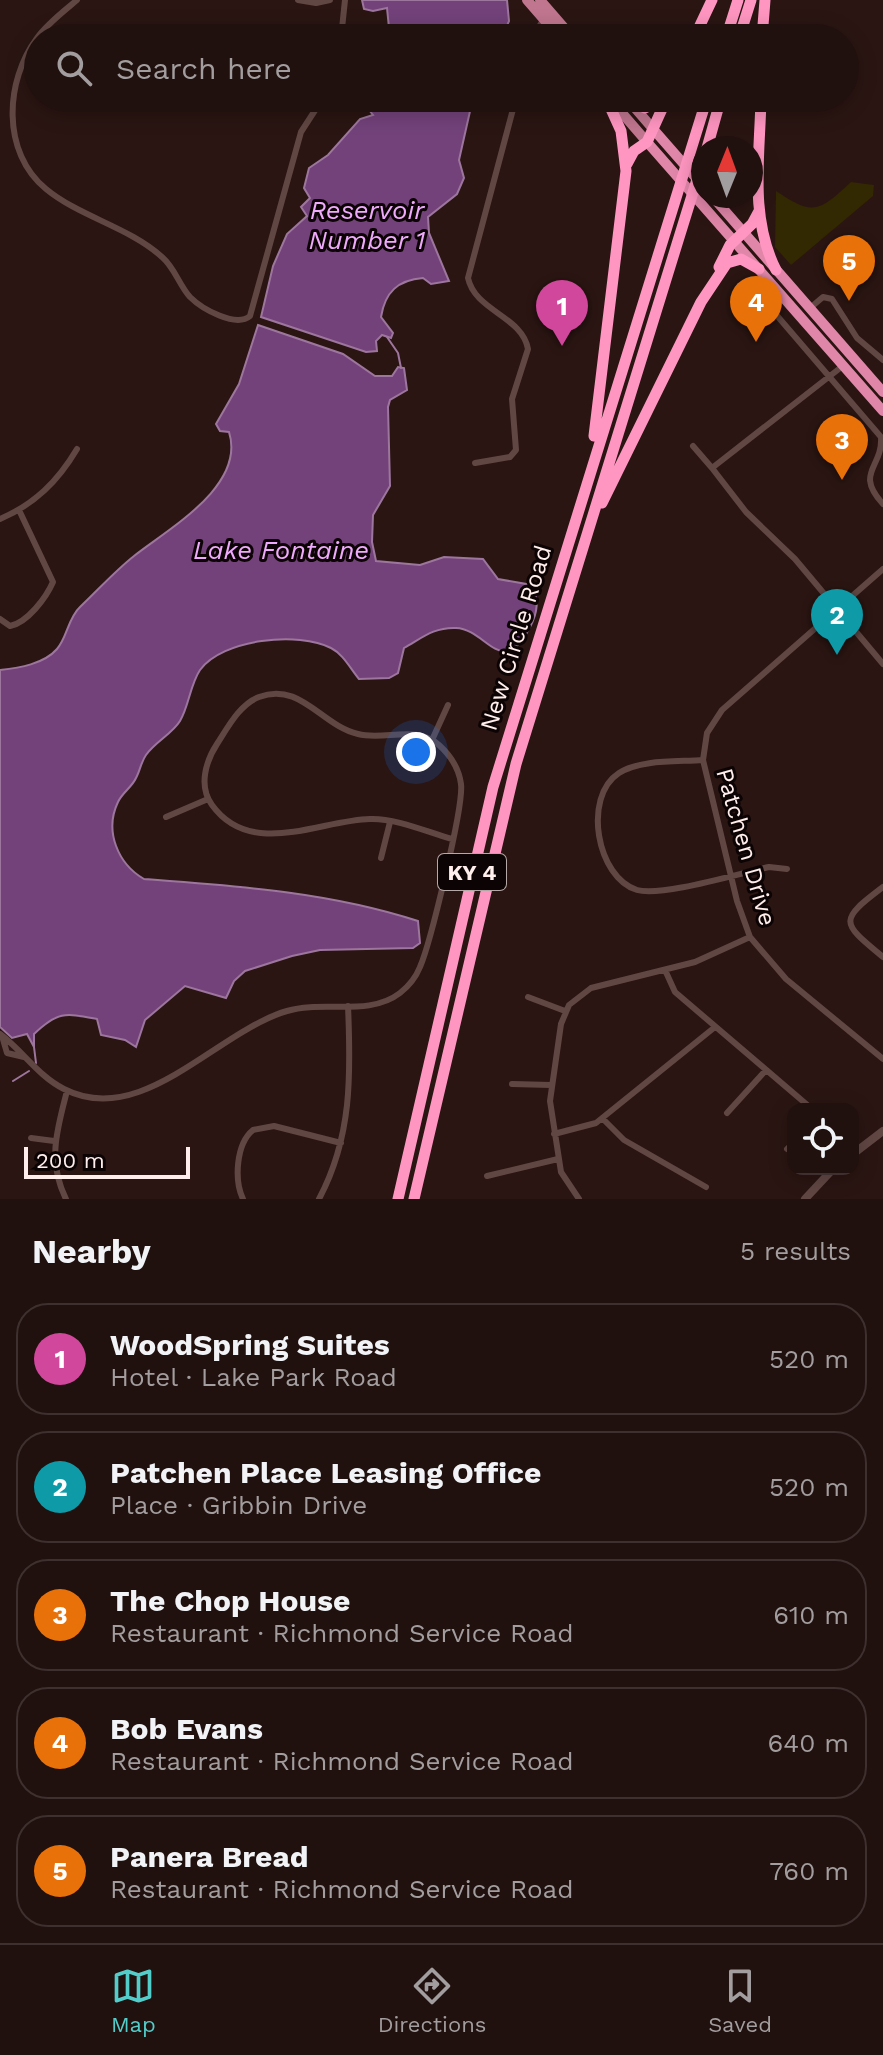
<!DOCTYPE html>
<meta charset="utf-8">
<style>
body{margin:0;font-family:"Work Sans",sans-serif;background:#2d1e1c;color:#f1f3f6}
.controls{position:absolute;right:24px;bottom:24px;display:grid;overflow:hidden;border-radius:16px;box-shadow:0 4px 20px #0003}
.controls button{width:72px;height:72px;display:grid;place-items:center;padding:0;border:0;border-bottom:2px solid #3d302e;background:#20100e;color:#f1f3f6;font:40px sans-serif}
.compass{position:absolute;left:691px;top:136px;width:72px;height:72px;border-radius:50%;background:#20100e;box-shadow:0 4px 20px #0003;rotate:1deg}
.scale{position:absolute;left:24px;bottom:20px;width:166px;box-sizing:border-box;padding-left:8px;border:4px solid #ffeeec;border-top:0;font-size:22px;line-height:28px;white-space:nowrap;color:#ffeeec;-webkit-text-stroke:6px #0c0404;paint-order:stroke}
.you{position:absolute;left:416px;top:752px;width:28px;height:28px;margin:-20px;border:6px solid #fff;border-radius:50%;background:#1a73e8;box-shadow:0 0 0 12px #1a73e833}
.badge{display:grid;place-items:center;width:52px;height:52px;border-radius:50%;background:#53cdca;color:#fff;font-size:26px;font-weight:700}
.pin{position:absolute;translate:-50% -66px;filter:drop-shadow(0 2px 4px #0008)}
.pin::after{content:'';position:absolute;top:42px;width:28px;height:24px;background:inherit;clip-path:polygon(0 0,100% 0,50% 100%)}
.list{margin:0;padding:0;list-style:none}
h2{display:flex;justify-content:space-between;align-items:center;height:104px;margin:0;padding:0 32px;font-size:34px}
h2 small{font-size:26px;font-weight:400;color:#a29d9e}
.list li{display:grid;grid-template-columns:52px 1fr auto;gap:24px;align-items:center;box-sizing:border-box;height:112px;margin:0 16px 16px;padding:0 16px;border:2px solid #3d302e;border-radius:32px}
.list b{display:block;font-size:30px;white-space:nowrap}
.list p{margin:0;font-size:26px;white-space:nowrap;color:#a29d9e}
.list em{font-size:26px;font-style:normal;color:#a29d9e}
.icon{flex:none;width:44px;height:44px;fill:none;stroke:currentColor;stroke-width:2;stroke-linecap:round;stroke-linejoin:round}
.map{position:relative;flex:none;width:883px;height:1199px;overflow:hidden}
.search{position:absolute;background:#20100e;box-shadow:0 4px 20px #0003;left:24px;right:24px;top:24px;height:88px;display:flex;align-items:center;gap:20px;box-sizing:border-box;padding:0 28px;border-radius:44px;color:#a29d9e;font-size:30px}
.sheet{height:744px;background:#20100e}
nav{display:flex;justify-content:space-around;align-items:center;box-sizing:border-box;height:112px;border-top:2px solid #3d302e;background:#20100e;font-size:22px;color:#a29d9e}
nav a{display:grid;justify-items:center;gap:4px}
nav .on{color:#53cdca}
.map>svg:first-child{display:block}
</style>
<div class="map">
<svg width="883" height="1199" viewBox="0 0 883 1199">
<rect width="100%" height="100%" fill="#2a1512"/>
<path fill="#322801" d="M 851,182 L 874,185 L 873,196 L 791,265 L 775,247 L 776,191 C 813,216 819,212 851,182 Z"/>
<path fill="#73427b" stroke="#9d769d" stroke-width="2" d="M 362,0 L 507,0 L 509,21 L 502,38 L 390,38 L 387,8 L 373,11 L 364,9 Z
M 367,98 L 473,98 L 459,160 L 464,178 L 457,194 L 428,217 L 429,233 L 449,281 L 431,284 L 423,278 C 398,280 385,292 381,317 L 393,333 L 391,338 L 382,335 L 376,341 L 377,351 L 366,352 L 261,317 L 273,266 L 287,234 L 307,216 L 301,207 L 310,198 L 304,188 L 309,168 L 328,155 L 360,119 L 373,115 L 366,106 Z
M 258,325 L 343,354 L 375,376 L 392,376 L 398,367 L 404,368 L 407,390 L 390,400 L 388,407 L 390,486 L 373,515 L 372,542 L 376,561 L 420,565 L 444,557 L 483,559 L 498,579 L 532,585 C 539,600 538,612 530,627 C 502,681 487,629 456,628 C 434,627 422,638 404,648 L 398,673 L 389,678 L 359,679 C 350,668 343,654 331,648 C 299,631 222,639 200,670 C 190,685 189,706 180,721 C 172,734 155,742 146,755 C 141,762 140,771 136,778 C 132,787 122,793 118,802 C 104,831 118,864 144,879 C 237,886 329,892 418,921 L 420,943 L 413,948 L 320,950 L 292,956 L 245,971 L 234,981 L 226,998 L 185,986 L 145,1020 L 136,1047 L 125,1040 L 101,1035 L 97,1019 C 65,1013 58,1011 34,1034 L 34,1047 L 27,1034 L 12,1038 L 0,1027 L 0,670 C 19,668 44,664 57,649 C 67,638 68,618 80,607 C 98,590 115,571 134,556 C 168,529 246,486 229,432 L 220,431 L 216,424 L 239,384 Z"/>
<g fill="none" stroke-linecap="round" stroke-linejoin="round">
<path stroke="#9d769d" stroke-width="2" d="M 387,337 L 398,353 L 401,368
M 34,1047 L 36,1063
M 13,1081 L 29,1071"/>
<path stroke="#614744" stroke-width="6" d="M 77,0 C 63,12 48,23 37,38 C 5,81 1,152 46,189 C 80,217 129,227 162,257 C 175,268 179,285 190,297 C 202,309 236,328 250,316 L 301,132 L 323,98
M 298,0 L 316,3 L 330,0
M 341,38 L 345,0
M 532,38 L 545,17
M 778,291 L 767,304 L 881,437 C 883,468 854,472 883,504
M 810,308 L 823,297 L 832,299 L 857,338 L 883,360
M 693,446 L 712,468 L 844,365
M 475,463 L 510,457 L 516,450 L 512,399 L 528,349 C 522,316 475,311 468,278 L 516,98
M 712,468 L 746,512 L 795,559 L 883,664
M 0,519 C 35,504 58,481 77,449
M 883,569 L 722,710 L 707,733 L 703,760 L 737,901 L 750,937 L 786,979 L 883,1059
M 0,619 L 10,626 C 27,623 46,598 53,582 L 19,510
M 432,740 L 448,705
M 703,760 C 678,762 641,759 619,773 C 582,797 597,878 637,890 C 662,897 740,873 769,867 L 787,869
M 166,817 L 208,799
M 381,858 L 390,822
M 883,887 C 838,921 841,922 883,957
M 665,970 L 675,992 L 812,1109
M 528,997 L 565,1011
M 0,1034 C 23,1051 38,1076 64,1089 C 142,1129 216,1032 287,1011 C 323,1000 369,1017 400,993 C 409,986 416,977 420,967 C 430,944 464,806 461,784 C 459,769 450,755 439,745 C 416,724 385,741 358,734 C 322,726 300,681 259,697 C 240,704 228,727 217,744 C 206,761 198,786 212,805 C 251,859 320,820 370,819 C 396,818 427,832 452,839
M 2,1036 L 7,1053 L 24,1057
M 512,1084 L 551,1085
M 727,1113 L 766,1070
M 603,1119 L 624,1140 L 706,1187
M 554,1134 L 596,1123 L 715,1027
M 31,1138 L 54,1141
M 787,1149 L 793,1143
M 487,1176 L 558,1159
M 66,1199 C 47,1161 57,1130 67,1091
M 243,1199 C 234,1180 236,1144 253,1130 L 274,1126 L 341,1143
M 319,1199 C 352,1137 351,1075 348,1006
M 579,1199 L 561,1172 L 550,1101 L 561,1024 L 569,1005 L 591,988 L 695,962 L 750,937"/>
<path stroke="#614744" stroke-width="8" d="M 853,1154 L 883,1131
M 805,1199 L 833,1169"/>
<path stroke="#c0768f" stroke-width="10" d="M 527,0 L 560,38
M 540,0 L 573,38
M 609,98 L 647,142
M 629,101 L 654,130"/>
<path stroke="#e086a8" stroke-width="10" d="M 654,130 L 703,186
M 647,142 L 883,411
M 712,196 L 883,392"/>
<path stroke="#ff96c1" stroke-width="11" d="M 694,38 L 712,0
M 726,38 L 738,0
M 739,38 L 751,0
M 762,38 L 765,0
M 761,98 C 760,155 749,217 776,270
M 629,101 L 645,108 L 662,98
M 707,148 L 721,98
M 627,164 L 634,151 L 647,142 L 667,98
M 719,267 L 730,245 L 752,224 L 759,211
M 594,436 L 626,171 L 621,131 L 606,98
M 602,503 L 701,302 L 727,263 L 741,259 L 759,269
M 398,1199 L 493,787 L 707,98
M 414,1199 L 516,764 L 703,160"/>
</g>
<g text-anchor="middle" stroke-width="6" stroke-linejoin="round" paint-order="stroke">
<rect fill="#0c0404" stroke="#b6a8a6" stroke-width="2" x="438" y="854" width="68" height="36" rx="6"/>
<g font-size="22" font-weight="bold" fill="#ffeeec">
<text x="472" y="880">KY 4</text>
</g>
<g font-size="24" fill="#ffeeec" stroke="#0c0404">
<text transform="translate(516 638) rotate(-73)" y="8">New Circle Road</text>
<text transform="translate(746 847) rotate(74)" y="8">Patchen Drive</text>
</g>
<g font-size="26" font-style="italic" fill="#f0aafd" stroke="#0c0404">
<text x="367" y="219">Reservoir<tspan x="367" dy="30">Number 1</tspan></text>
<text x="281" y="559">Lake Fontaine</text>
</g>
</g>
</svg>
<div class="controls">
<button><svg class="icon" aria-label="locate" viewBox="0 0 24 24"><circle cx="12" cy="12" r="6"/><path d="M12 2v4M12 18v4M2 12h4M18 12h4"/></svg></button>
</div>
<svg class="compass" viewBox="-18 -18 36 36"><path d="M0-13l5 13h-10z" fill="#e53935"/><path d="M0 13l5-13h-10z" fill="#a29d9e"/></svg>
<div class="scale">200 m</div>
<div class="you"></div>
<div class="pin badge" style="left:562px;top:346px;background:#d1479c">1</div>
<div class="pin badge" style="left:837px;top:655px;background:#0f9aa8">2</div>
<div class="pin badge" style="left:842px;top:480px;background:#e8710a">3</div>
<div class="pin badge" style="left:756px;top:342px;background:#e8710a">4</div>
<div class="pin badge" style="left:849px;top:301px;background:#e8710a">5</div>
<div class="search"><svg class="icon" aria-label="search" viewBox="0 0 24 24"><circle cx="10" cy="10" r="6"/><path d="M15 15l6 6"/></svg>Search here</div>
</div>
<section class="sheet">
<h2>Nearby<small>5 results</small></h2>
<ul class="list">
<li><span class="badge" style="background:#d1479c">1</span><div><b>WoodSpring Suites</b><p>Hotel · Lake Park Road</p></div><em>520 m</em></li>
<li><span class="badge" style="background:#0f9aa8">2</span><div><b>Patchen Place Leasing Office</b><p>Place · Gribbin Drive</p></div><em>520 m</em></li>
<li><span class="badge" style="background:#e8710a">3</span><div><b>The Chop House</b><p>Restaurant · Richmond Service Road</p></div><em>610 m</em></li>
<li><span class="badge" style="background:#e8710a">4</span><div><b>Bob Evans</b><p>Restaurant · Richmond Service Road</p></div><em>640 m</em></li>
<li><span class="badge" style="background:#e8710a">5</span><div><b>Panera Bread</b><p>Restaurant · Richmond Service Road</p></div><em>760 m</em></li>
</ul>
</section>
<nav>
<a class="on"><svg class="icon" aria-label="map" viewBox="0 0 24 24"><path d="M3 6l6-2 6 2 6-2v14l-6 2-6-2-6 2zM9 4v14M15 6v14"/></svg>Map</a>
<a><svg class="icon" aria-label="directions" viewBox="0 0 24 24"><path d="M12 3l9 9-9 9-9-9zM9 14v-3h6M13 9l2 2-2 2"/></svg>Directions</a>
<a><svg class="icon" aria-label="saved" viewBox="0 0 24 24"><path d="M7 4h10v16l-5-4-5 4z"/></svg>Saved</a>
</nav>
